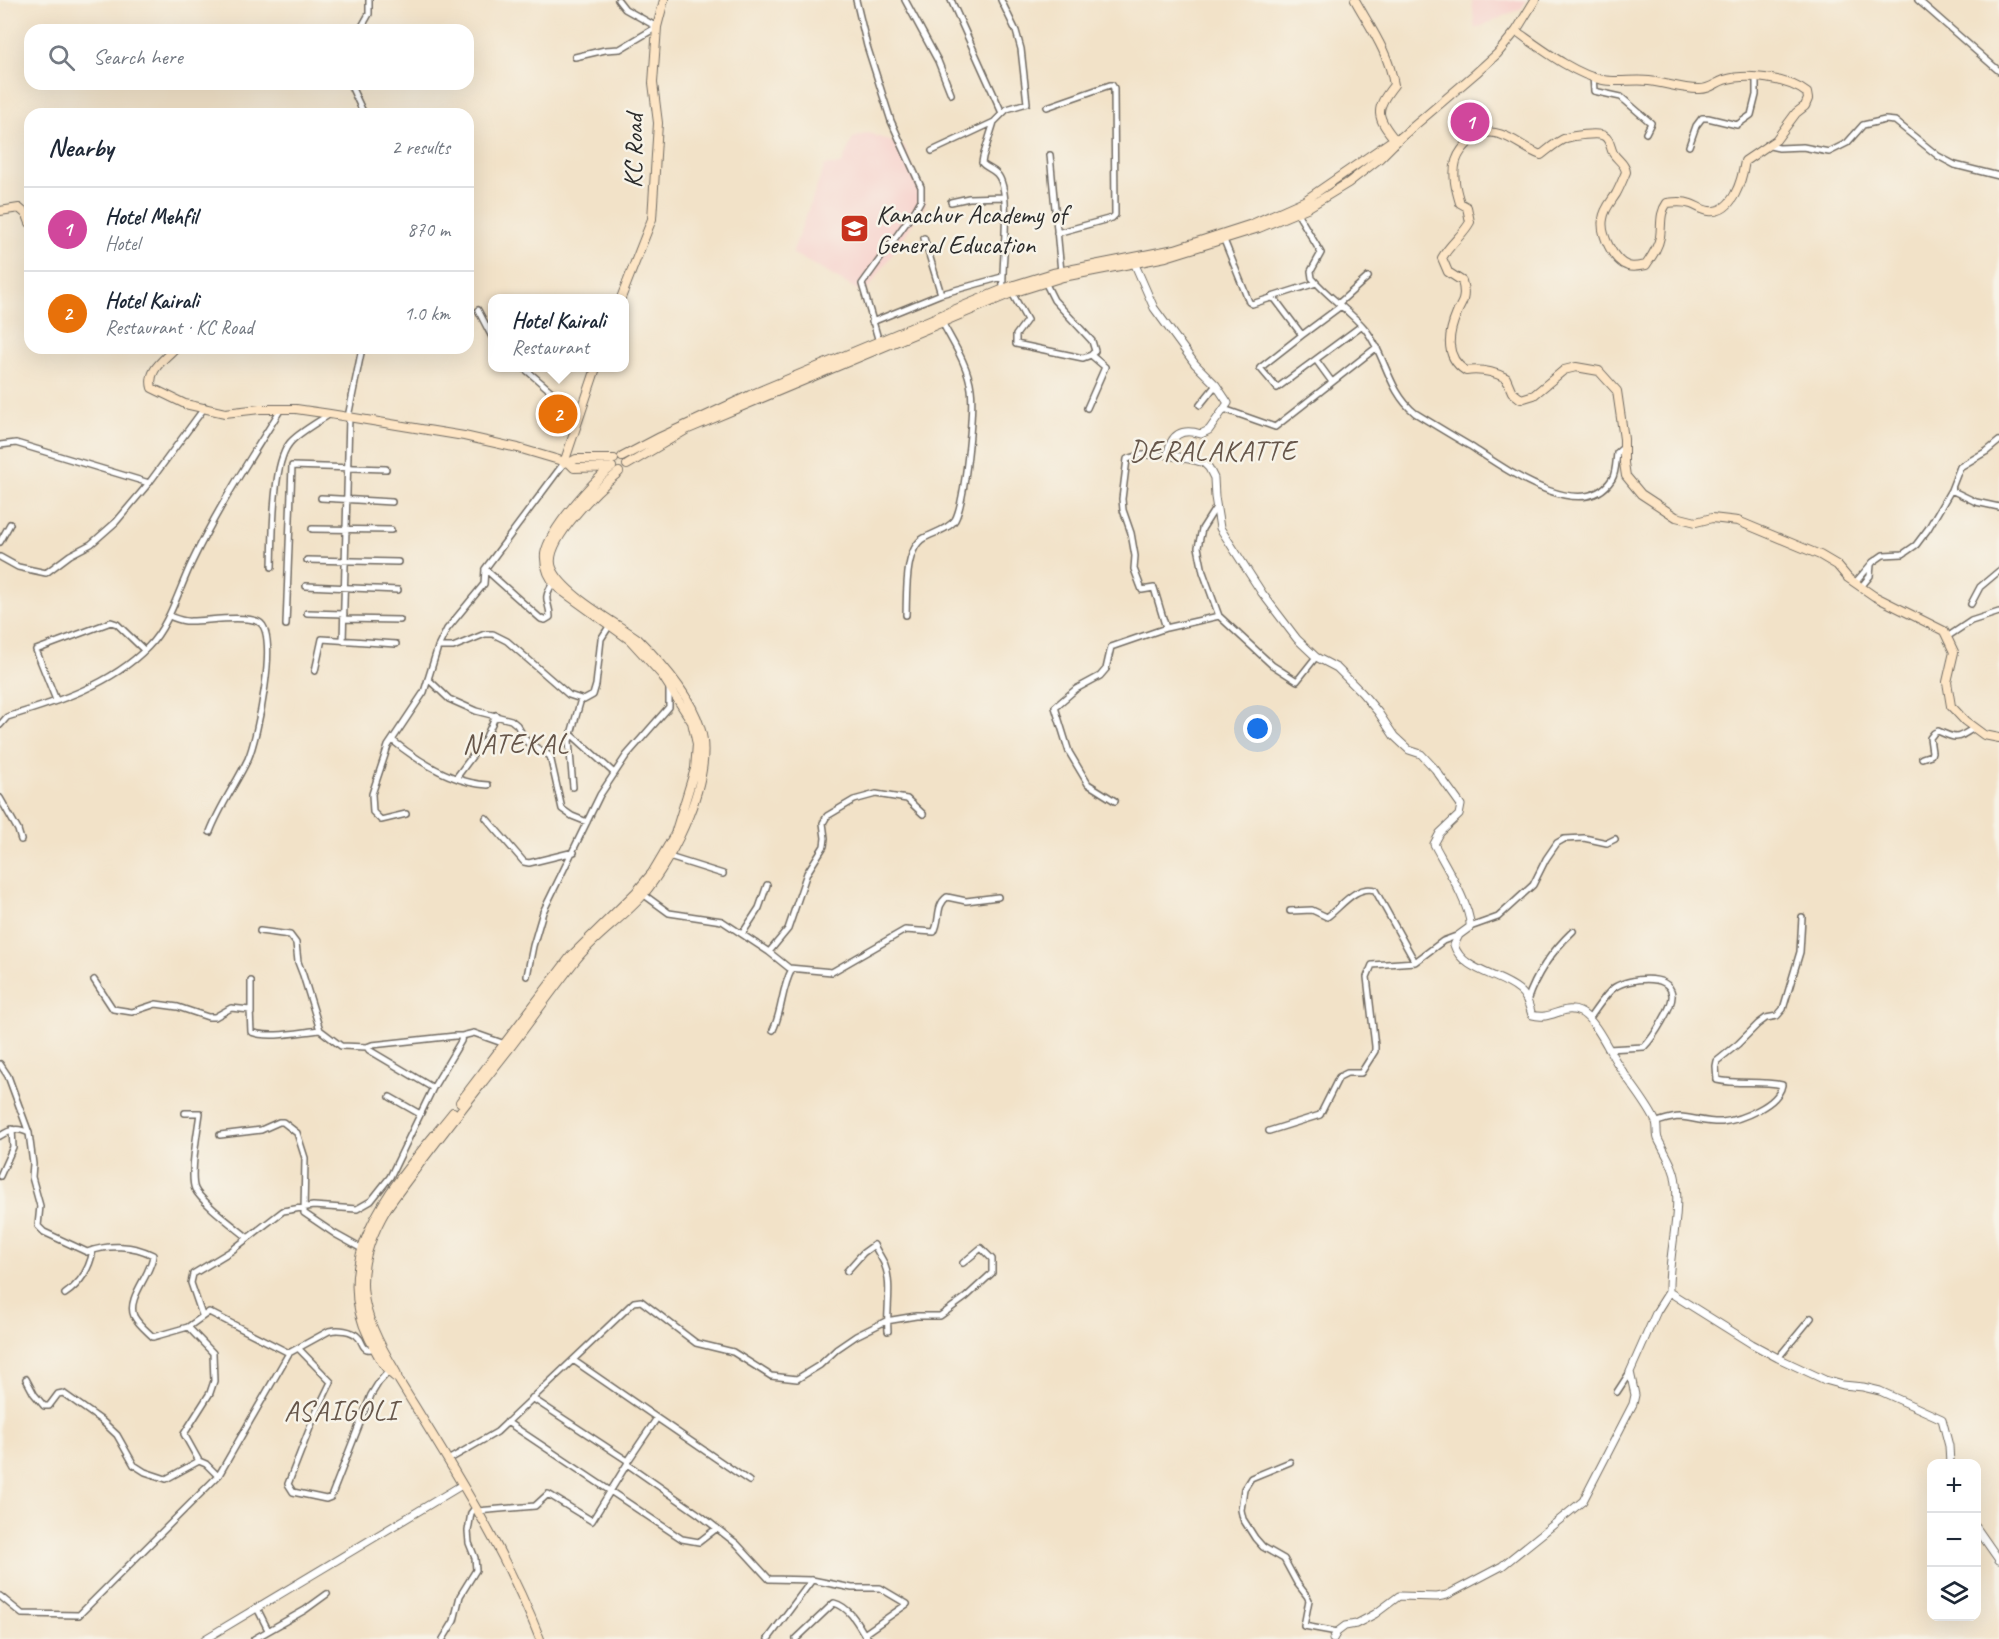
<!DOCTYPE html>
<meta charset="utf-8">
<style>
body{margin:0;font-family:Caveat,sans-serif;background:#f6f6f7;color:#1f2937}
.controls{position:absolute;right:18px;bottom:18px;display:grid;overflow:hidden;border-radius:12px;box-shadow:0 6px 24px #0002}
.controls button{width:54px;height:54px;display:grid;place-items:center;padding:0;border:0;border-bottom:2px solid #e0e1e3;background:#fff;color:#1f2937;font:30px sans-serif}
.you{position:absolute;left:1258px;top:729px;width:21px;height:21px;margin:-15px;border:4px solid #fff;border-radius:50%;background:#1a73e8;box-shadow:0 0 0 9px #1a73e833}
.badge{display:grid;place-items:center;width:39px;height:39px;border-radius:50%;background:#c8321e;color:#fff;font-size:20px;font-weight:700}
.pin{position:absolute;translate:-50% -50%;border:3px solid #fff;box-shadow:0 2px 6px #0006}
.popup{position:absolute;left:488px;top:294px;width:141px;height:78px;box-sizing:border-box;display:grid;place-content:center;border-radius:12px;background:#fff;filter:drop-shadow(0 2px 4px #0005);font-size:20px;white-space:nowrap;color:#747a83}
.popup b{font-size:22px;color:#1f2937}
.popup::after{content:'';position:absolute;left:50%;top:100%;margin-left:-12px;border:12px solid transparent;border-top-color:#fff}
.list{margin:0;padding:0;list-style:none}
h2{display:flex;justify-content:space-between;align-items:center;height:78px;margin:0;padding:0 24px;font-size:26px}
h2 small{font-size:20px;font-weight:400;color:#747a83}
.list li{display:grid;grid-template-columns:39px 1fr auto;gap:18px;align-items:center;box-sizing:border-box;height:84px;padding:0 24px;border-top:2px solid #e0e1e3}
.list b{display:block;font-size:22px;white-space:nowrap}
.list p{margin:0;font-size:20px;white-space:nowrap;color:#747a83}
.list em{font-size:20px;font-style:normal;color:#747a83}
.icon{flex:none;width:33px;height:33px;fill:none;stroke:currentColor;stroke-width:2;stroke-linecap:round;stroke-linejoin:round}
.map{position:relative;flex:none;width:1999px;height:1639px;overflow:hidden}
.search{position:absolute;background:#fff;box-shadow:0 6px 24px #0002;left:24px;top:24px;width:450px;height:66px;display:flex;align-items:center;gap:15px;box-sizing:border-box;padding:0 21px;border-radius:18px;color:#747a83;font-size:22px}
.panel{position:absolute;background:#fff;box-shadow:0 6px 24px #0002;left:24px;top:108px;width:450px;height:246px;border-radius:18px}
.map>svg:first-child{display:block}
</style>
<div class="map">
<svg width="1999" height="1639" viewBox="0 0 1999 1639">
<rect width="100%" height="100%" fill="#f7f3e8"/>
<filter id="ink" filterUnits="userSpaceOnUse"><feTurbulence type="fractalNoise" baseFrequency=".0167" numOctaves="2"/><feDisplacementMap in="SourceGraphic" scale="12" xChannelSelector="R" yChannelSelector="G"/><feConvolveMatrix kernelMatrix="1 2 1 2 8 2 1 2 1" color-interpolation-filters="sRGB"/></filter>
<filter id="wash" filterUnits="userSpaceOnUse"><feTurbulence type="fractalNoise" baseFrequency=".008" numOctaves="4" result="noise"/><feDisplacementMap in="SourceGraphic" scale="24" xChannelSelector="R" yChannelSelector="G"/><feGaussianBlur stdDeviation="1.35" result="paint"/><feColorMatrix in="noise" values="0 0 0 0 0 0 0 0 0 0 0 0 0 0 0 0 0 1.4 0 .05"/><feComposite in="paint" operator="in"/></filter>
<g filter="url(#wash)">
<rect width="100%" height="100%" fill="#f2e2c8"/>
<path fill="#f7d0cb" d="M 1472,0 L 1526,0 L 1522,8 L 1475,29 Z
M 869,133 L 905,147 L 926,204 L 865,294 L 792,253 L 825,165 L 841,165 L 853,138 Z"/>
</g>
<g filter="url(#ink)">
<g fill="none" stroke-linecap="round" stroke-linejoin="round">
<defs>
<path id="minor" d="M 856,0 L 867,46 L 891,121 L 921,187 L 921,200 L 916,209 L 862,284 L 879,342
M 905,0 L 938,61 L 951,94
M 951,0 L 1002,113
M 1001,0 L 1016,31 L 1021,49 L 1027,103 L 1007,109 L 994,122 L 983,157 L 982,163 C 986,168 993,169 997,174 C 1013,191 1001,264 1003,289
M 1918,0 L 1999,71
M 360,30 L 369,14 L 369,0
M 575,57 L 605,50 L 620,49 L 657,27 L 625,9 L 618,0
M 1593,76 L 1594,91 L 1621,97 L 1651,123 L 1646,133
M 350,84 L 364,114
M 1047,107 L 1110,85 L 1112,85 L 1114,88 L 1115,215 L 1112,218 L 1057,233
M 1689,146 L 1696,126 L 1702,118 L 1708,118 L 1737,125 L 1751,115 L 1756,95 L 1756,77
M 1770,146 L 1779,148 L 1803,147 L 1829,152 L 1847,143 L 1863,125 L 1885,120 L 1895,121 L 1938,156 L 1955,165 L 1999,176
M 932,151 L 994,122
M 1050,155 L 1061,272
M 951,202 L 969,198 L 1004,197
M 1296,211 L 1321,253 L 1311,271 L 1312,278 C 1328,297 1350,311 1366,330 C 1386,356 1388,391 1415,413 C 1433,424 1451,435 1470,446 C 1501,466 1582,526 1612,479 C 1616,473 1616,460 1617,453 L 1624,447
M 1224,240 L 1249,302 L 1252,304 L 1271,298 L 1275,299 L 1302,335 L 1260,368 L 1277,388 L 1361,326
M 1012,293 L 1027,320 L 1016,335 L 1016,344 L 1083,358 L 1091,355 L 1095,351 L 1092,341 L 1054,300 L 1045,282
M 941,294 L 1002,277
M 1272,297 L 1316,283
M 1339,303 L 1368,277
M 478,310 L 492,337
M 872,322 L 941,294 L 924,238
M 1302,335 L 1341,306
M 1316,360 L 1332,382
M 524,368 L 567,405 L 581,413
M 1200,405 L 1216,385
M 1087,408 L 1105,367 L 1091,355
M 1224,409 L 1275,427 L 1377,347
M 348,417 L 362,348
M 0,445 L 16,443 L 149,483
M 1951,490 L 1976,502 L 1999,507
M 321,498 L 392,502
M 1216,507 L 1202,529 L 1198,547 L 1203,572 L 1219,616 L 1272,665 L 1297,681 L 1316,657
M 312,529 L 391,530
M 0,542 L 10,524
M 0,557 L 18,567 L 46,573 L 70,555 L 91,544 L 116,522 L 149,483 L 205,407
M 307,560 L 398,562
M 272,567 C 273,539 272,465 289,444 C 296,434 320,421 330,414
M 485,569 L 541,619 L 545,620 L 550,617 C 550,600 541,602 553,583
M 1855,583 L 1873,562 L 1883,555 L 1903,554 L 1916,545 L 1928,529 L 1951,490 L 1960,467 L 1987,451 L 1999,441
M 306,586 L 398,590
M 1861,587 L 1870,576 L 1871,565
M 1971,604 L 1980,587 L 1999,571
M 307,613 L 344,614
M 906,615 C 907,595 904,549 924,538 C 933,533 949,529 955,520 C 965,502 974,410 971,389 C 968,365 953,343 942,322
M 169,616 C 175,618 183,622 191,621 C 207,621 244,615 259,622 C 280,633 257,739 248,759 C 236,784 220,806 210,832
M 344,619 L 400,620
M 286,625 L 292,466 L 386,469
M 1166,628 L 1154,588 L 1142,590 L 1134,569 L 1135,556 L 1131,533 L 1123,510 L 1122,499 L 1127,459 L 1140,455 L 1168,455
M 1947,637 L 1971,621 L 1999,612
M 343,641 L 349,417
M 438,647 L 453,647 L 485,634 L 493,634 L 507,641 L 569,695 L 584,700 L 593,695 L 596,685 L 601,639 L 610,625
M 315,671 L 322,639 L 396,644
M 428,679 L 449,699 L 476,711 L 511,720 L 517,725 L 527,742 L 550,756 L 562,809 L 572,816 L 587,822
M 56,700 L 36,650 L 111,622 L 117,624 L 144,650
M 0,725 L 7,717 C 57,702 111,685 148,647 C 169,626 179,589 192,562 C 217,509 250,459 281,409
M 571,734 L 614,773
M 392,740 C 419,762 452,783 488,785
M 1922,758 L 1931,755 L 1932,752 L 1930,738 L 1934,733 L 1938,731 C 1958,740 1956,739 1974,728
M 456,778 L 485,739 L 496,715
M 573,787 L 569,741 L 581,699
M 0,798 L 18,830 L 21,840
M 1115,801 L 1088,784 L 1069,752 L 1055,707 L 1076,689 L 1100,676 L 1106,669 L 1111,647 L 1166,628 L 1219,616
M 406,814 L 381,820 L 373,812 L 372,794 L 388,746 L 424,692 L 438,647 L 447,629 L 484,584 L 485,569 L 564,463
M 486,818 L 524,862 L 529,863 L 574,852
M 669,857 L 723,874
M 643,894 L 669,913 L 722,921 L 769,952 L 789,968 L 832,972 L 905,930 L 934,932 C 941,920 935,906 947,897 L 966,901 L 998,897
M 1290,911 L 1312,910 L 1327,917 C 1341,907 1355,885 1375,890 L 1415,962
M 1470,927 L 1498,917 L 1533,885 L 1546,859 L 1557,843 L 1564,839 L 1584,838 L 1607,843 L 1615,839
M 260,931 L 290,935 L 296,943 L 298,962 L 303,975 L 320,1030 L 341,1046 L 367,1047 L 372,1045 L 455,1036 L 462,1036 L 474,1033 L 505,1044
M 742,934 L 759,908 L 767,885
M 769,952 L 788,929 L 807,873 L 824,846 L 825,838 L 823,823 L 827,816 L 854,800 L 876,794 L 907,799 L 923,814
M 527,976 L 533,946 L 543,912 L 600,795 L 626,756 L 669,707 L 669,687
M 94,980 L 113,1009 L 132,1012 L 156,1004 L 178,1007 L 208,1017 L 215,1017 L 231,1008 L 250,1010 L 251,1032 C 269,1039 300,1032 320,1030
M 1527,1001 C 1536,974 1552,951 1573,931
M 251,1013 L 251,981
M 1589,1019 C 1595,1011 1607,992 1615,987 C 1628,979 1668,972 1672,994 C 1674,1006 1652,1039 1644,1047 L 1608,1049
M 773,1030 C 783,1009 781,989 792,969 L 789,968
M 367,1047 L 369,1050 L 433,1088
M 0,1064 L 8,1076 L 29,1133
M 390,1097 L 420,1114
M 185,1113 L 200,1113 C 198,1129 189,1176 195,1189 C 201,1202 235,1227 247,1237
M 1657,1122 C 1664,1120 1672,1117 1680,1117 C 1694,1118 1708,1123 1722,1122 C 1740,1120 1779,1105 1782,1085 C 1760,1080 1739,1085 1717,1080 L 1716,1066 L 1717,1061 L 1738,1044 L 1758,1024 L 1766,1018 L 1777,1016 L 1783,1009 L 1800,952 L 1802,917
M 1269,1131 L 1320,1115 L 1339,1077 L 1347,1073 L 1361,1073 L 1375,1051 L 1375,1046 L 1367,977 L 1372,965 L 1415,962 L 1443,941 L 1459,935
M 220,1135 L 261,1130 L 279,1122 L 283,1122 L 297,1133 L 305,1158 L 304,1213 L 335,1234 L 362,1249
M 0,1136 C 11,1129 17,1127 29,1133 L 33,1164 L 32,1177 L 40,1206 L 38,1226 L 44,1232 L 87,1252 C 109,1244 133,1245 153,1255 C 152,1274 126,1298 134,1316 C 138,1324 147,1331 153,1337 L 188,1327 L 209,1312 L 289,1353
M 0,1176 L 13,1147 L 12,1129
M 847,1271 L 863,1253 L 874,1245 C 877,1251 881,1257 884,1263 C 893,1284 886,1308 888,1331
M 65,1294 C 80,1284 90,1268 93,1250
M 202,1315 L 191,1283 L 193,1274 L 231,1251 L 283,1211 L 313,1206 L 357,1209 L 371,1201 L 390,1177 L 433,1088 L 461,1041 L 462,1036
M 188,1327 L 213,1353 L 214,1381 L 210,1393 L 184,1434 L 199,1461
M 298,1348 L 331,1382 L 315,1415 L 288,1484 L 293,1492 L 326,1499 L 331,1497 L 371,1395 L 379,1382 L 389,1371
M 1778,1358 L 1811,1318
M 573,1360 L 657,1418 L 628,1461
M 26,1379 L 34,1394 L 44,1406 L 49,1406 L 58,1394 L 63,1393 L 101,1420 L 117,1435 L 134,1465 L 145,1472 L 166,1479 L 199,1461 L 206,1464 L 218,1476
M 1617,1392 L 1630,1372
M 532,1398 L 628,1461 L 627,1464 L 700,1515 L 737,1544 L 769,1579 L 812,1580 L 852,1588 L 880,1588 L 907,1604 L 864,1634 L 869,1639
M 657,1418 L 749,1481
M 507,1422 L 682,1539 L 699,1542 L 717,1528
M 448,1460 L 497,1432 L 634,1302 L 641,1301 L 696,1343 L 733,1352 L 771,1376 L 797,1379 L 820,1365 L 837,1349 L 856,1336 L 886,1321 L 916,1316 L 940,1316 L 966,1297 L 992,1273 L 992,1259 L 981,1248 L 963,1263
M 1290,1462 L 1251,1478 L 1244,1489 L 1241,1510 L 1243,1519 L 1255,1538 L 1263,1547 L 1284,1559 L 1297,1583 L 1307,1596 L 1309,1600 L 1304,1626 L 1337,1632
M 477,1511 L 535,1506 L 548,1494 L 592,1521 L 627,1464
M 0,1596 L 22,1614 L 79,1615 L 219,1475 L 289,1353 L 329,1331 C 338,1329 352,1330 358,1337 C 362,1340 362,1348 367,1349 C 370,1350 375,1348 377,1347
M 257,1608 L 268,1630
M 254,1639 L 305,1610 L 327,1594
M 443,1639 L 454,1621 L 460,1596 L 476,1570 L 475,1558 L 469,1543 L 468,1531 L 471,1513 L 475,1508
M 768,1639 L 812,1580
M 796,1639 L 834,1603 C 849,1607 857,1622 864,1634"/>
<path id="tertiary" d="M 1133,260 L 1154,308 L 1195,364 L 1216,385 L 1228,403 L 1209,430 L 1201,434 C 1182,428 1170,434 1168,455 L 1194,460 L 1204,463 L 1209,468 L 1214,478 L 1215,497 L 1220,528 L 1262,593 L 1297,639 L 1316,657 L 1337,668 L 1362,693 L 1378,712 L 1394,736 L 1409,750 L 1421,754 L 1435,769 L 1461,805 L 1459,815 L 1440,833 L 1434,844 C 1444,863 1472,908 1470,927 L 1459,935 L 1454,945 C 1462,971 1500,974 1519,990 C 1527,996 1529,1006 1532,1015 C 1552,1021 1562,1004 1580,1012 C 1595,1019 1608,1049 1617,1063 C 1629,1082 1645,1100 1655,1120 C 1659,1126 1655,1134 1659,1141 C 1666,1155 1675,1168 1676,1183 C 1680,1220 1668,1256 1669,1292 L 1752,1344 L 1778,1358 L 1825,1380 L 1843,1385 L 1863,1387 L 1880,1391 L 1942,1419 L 1949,1446 L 1950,1464
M 1976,1527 L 1999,1560
M 205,1639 L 462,1485
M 1333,1639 L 1337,1632 L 1345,1626 L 1356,1624 L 1375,1614 L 1399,1596 L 1437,1597 L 1447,1595 L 1502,1566 L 1583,1501 L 1633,1404 L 1635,1395 L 1630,1372 L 1657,1311 L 1669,1292"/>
<path id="secondary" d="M 1355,0 C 1370,27 1389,53 1394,85 C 1374,110 1376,117 1396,141
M 1516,31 C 1539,47 1575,75 1603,80 C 1618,83 1634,79 1649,81 C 1665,83 1682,89 1698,89 C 1709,90 1715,83 1724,80 C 1747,73 1788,78 1807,93 L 1808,99 L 1805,106 L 1796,113 L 1776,140 L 1745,161 C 1742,180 1733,214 1709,211 C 1702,210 1697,206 1691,204 C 1683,201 1675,202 1667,203 C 1659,214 1662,224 1660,237 C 1658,248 1652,256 1646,265 C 1640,266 1633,268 1628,266 C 1613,261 1600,233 1603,219 C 1604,209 1611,202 1616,194 C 1620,187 1623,179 1626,172 C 1625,163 1617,160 1613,153 C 1610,147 1610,139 1604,136 C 1598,132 1572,136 1566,138 C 1556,142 1549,149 1541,155 C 1526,150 1513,136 1495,133 C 1479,130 1461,146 1456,161 C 1452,175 1456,190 1460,203 L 1467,207 L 1470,222 C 1463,235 1450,244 1442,258 L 1448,272 L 1462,281 C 1464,288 1465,293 1463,300 C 1462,304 1459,308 1457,313 C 1448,334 1444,357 1466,371 C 1480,369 1494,372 1506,378 L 1512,392 L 1521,399 L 1534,395 L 1564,370 L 1576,367 L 1599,371 L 1617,391 L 1624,439 L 1624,463 L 1626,476 L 1641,494 L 1676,517 L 1696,522 L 1712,518 L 1738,521 L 1820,555 L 1837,565 L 1848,578 L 1874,596 L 1944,631 L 1954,652 L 1947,682 L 1951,706 L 1965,721 L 1984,735 L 1999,738
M 0,211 L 19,208 L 27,215 L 30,223
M 621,298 L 652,219 L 658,123 L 653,83 L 657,27 L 664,0
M 175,348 C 164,360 147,370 152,388 L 185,404 L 225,413 L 260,409 L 296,409 L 330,414 L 464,436 L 518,448 L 569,463
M 622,457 L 660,437 L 750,395 L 1011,286 L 1053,273 L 1175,249 L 1252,224 L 1304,201 L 1394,139 L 1398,138
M 564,463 L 596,368
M 627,465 L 686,430 L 1012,293 L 1063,277 L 1166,257 L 1259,228 L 1307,208 L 1348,183 L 1380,158 L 1400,138 L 1476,73 L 1497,54 L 1516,31 L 1535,0
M 612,467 L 574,468 L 569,463 L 576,459 L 614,459
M 460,1102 L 571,956 L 636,892 L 652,873 L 675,834 L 695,769 L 697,744 L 692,722 L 662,675 L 630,640 L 558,588 C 549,578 544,567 545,554 C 549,530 592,482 612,467
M 398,1379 C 384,1371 376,1351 369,1338 C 326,1251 403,1175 453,1112
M 540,1639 C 504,1547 449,1462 398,1379 L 396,1372 C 359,1311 349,1272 387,1208 C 427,1152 470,1099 512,1045 C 533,1017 553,989 575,961 C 594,936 622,919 643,895 C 673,859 716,775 700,727 C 690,695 661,662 638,639 C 615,622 562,594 552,568 C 542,542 600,487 619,472"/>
</defs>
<use href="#minor" stroke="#716b62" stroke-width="8"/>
<use href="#tertiary" stroke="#716b62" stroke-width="9"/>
<use href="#secondary" stroke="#716b62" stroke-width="10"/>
<use href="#minor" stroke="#fff" stroke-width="5"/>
<use href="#tertiary" stroke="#fff" stroke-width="7"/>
<use href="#secondary" stroke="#fde5c5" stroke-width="8"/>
</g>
</g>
<defs>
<symbol id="university-square" viewBox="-11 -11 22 22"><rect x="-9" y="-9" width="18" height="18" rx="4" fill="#c8321e" stroke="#f7f3e8"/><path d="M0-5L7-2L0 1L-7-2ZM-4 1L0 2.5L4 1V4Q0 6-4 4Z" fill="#fff"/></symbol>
</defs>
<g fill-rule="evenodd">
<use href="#university-square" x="838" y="212" width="33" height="33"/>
</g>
<g text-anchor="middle" stroke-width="5" stroke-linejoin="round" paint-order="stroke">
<g font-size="26" fill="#2b2b2b" stroke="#f7f3e8">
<text transform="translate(633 151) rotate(-89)" y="9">KC Road</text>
</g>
<g font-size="26" fill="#2b2b2b" stroke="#f7f3e8" text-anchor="start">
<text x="876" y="223">Kanachur Academy of<tspan x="876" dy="30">General Education</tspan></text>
</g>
<g font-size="28" letter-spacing="1.5" fill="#66564a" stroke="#f7f3e8">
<text x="1213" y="460">DERALAKATTE</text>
<text x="516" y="753">NATEKAL</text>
<text x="341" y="1420">ASAIGOLI</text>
</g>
</g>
</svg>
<div class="controls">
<button>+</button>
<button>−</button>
<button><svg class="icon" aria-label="layers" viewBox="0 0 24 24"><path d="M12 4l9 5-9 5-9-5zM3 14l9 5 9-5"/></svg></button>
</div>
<div class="you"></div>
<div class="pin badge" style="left:1470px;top:122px;background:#d1479c">1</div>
<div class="pin badge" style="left:558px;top:414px;background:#e8710a">2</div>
<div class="popup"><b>Hotel Kairali</b>Restaurant</div>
<div class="search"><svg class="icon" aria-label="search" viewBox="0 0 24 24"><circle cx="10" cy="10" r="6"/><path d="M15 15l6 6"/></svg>Search here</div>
<section class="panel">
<h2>Nearby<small>2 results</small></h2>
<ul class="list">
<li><span class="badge" style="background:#d1479c">1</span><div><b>Hotel Mehfil</b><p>Hotel</p></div><em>870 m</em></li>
<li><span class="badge" style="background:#e8710a">2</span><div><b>Hotel Kairali</b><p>Restaurant · KC Road</p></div><em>1.0 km</em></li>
</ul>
</section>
</div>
